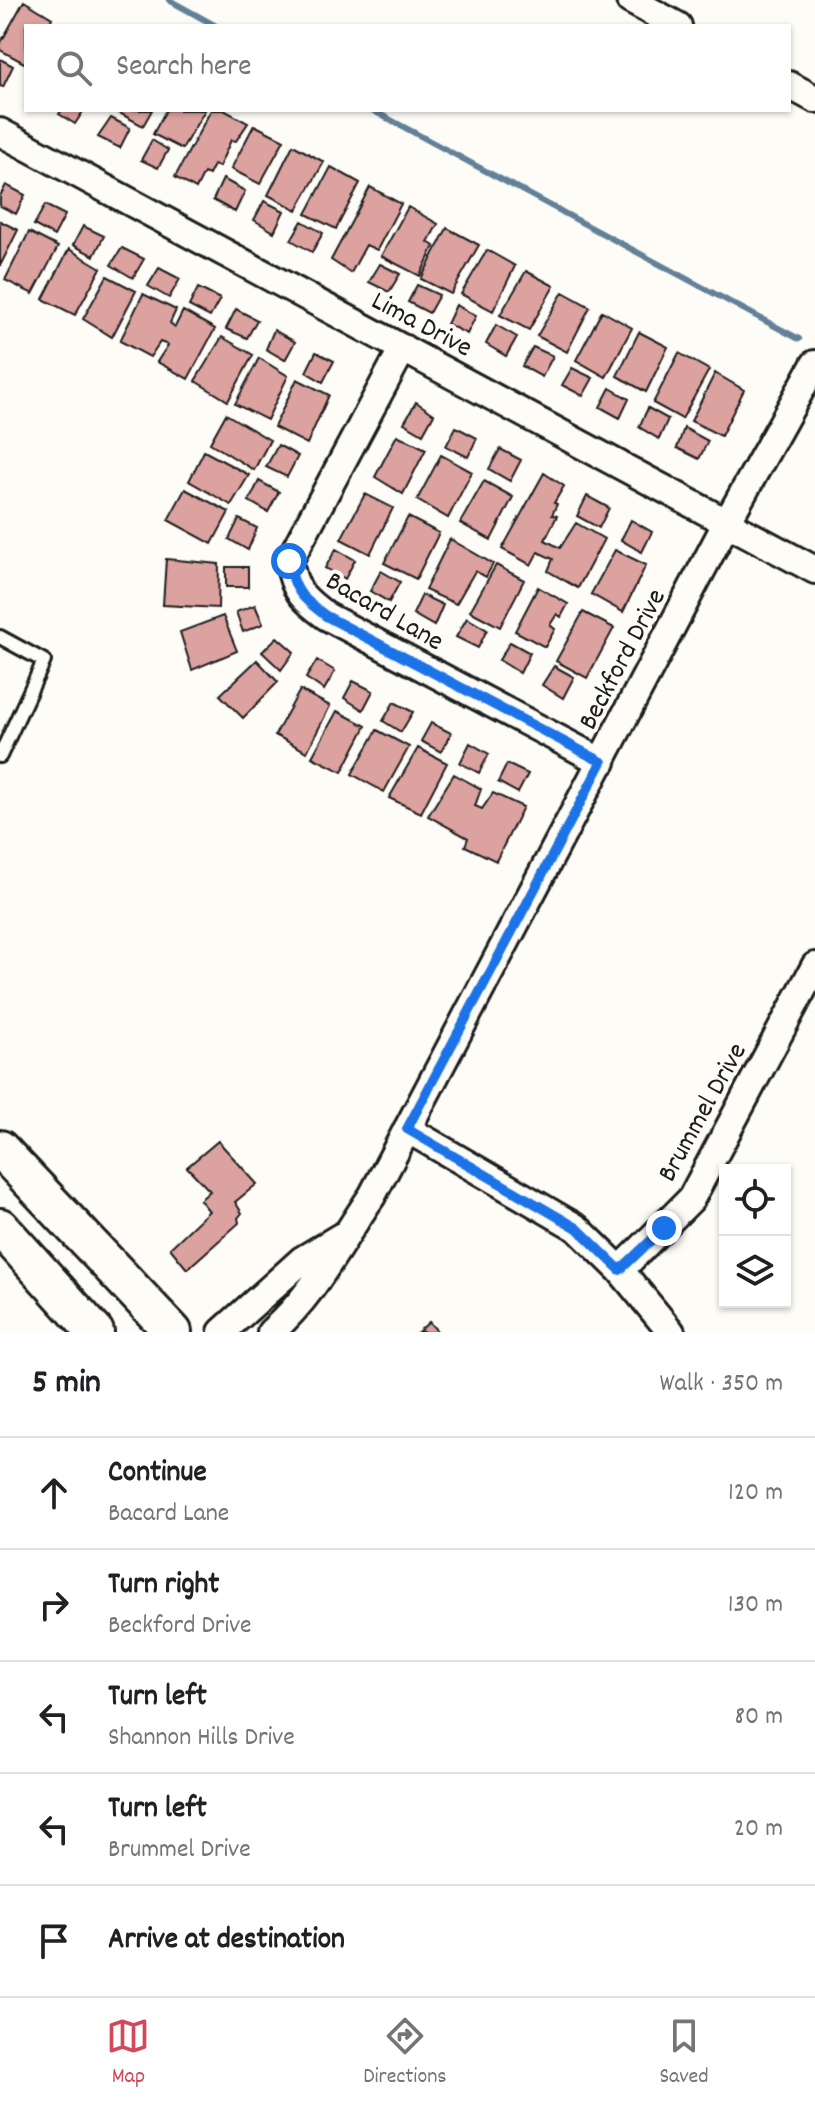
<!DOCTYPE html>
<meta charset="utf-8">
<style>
body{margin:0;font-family:Dekko,sans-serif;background:#f2f2f2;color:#202124}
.controls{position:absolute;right:24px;bottom:24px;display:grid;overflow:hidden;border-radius:0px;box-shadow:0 2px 6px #0004}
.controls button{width:72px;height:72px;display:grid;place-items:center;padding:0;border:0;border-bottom:2px solid #e0e0e0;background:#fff;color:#202124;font:40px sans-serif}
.stop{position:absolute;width:24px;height:24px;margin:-18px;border:6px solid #1a73e8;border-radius:50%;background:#fff}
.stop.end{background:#1a73e8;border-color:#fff;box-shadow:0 2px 8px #0008}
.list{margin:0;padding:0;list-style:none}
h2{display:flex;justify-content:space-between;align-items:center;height:104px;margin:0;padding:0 32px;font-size:34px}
h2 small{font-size:26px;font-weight:400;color:#757577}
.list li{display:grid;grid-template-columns:52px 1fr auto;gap:24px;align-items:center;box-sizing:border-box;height:112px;padding:0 32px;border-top:2px solid #e0e0e0}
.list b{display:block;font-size:30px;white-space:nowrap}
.list p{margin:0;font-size:26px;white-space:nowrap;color:#757577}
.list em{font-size:26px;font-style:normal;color:#757577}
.icon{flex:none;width:44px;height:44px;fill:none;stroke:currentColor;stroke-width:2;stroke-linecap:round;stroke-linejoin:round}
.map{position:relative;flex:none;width:815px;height:1332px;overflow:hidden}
.search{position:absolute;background:#fff;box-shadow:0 2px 6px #0004;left:24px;right:24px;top:24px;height:88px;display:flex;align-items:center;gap:20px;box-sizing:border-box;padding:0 28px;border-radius:0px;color:#757577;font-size:30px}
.sheet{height:664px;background:#fff}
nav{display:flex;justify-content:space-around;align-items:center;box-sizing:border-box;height:112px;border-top:2px solid #e0e0e0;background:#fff;font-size:22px;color:#757577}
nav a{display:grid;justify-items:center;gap:4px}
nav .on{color:#d1495b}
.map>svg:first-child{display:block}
</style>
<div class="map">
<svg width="815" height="1332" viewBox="0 0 815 1332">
<rect width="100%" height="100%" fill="#fdfcf7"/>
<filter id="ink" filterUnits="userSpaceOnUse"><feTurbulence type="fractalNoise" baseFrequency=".0125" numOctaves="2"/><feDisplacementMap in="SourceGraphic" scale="16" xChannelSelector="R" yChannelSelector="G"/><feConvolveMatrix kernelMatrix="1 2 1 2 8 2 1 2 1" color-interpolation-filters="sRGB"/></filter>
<g filter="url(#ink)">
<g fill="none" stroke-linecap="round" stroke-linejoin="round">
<path stroke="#638099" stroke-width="6" d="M 169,0 L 216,26
M 372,110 L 799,339"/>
</g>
<path fill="#dca29f" stroke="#1c1c1c" stroke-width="2" d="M 24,1 L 52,18 L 48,26 L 26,26 L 26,64 L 0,50 L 0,44 Z
M 0,59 L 13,66 L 3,87 L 0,86 Z
M 62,110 L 84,110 L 75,124 L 59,114 Z
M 114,110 L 152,110 L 143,126 Z
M 166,110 L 205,110 L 182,149 L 153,134 Z
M 211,110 L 224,110 L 248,123 L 236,141 L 231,140 L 219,167 L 214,165 L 209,175 L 204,173 L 196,189 L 175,177 Z
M 111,118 L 130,128 L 120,148 L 98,137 Z
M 254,125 L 284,140 L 260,184 L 231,169 Z
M 152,140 L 168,150 L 158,168 L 141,160 Z
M 293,145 L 324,162 L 297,210 L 268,195 Z
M 331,167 L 360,183 L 336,229 L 306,214 Z
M 223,179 L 245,191 L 235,212 L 213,200 Z
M 6,185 L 25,195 L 16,214 L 0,206 L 0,196 Z
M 370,187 L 401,204 L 377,250 L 366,245 L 351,273 L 331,260 Z
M 264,201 L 284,211 L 274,232 L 254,220 Z
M 45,205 L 65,215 L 54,236 L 34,225 Z
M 408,207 L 438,224 L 428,242 L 434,246 L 420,276 L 381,256 Z
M 0,221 L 18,230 L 0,266 Z
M 302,221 L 323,233 L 312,252 L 291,240 Z
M 83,226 L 104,236 L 94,256 L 73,245 Z
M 447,228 L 479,245 L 451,294 L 421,279 Z
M 29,232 L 58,247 L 33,294 L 5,280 Z
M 122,248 L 144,259 L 133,278 L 111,265 Z
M 69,249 L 101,268 L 75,315 L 43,299 Z
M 487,250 L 515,266 L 493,311 L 461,294 Z
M 380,264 L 400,274 L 389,292 L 369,282 Z
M 159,268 L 180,279 L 169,298 L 148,286 Z
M 526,271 L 554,286 L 529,330 L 500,315 Z
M 107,276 L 136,291 L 112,337 L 83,319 Z
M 417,285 L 439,295 L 429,313 L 408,302 Z
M 198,288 L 220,299 L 210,317 L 189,306 Z
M 563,292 L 590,307 L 567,352 L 537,336 Z
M 143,294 L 176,310 L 170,323 L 175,327 L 183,311 L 215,329 L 188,379 L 157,362 L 168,345 L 160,342 L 150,357 L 120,341 Z
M 456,305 L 476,316 L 467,334 L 447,324 Z
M 236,309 L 257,320 L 247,338 L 226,329 Z
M 602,311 L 632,328 L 606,377 L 576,360 Z
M 496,325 L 517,337 L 506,356 L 486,344 Z
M 274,330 L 295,342 L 285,360 L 266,349 Z
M 639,332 L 668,347 L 646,392 L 617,376 Z
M 222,337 L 253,355 L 228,401 L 195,381 Z
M 533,347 L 553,356 L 542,377 L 522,366 Z
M 316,352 L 334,361 L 323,382 L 306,372 Z
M 679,353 L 709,370 L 682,419 L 653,403 Z
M 259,358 L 288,376 L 267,420 L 235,404 Z
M 572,368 L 593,378 L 583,396 L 562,385 Z
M 715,373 L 744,390 L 721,436 L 691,421 Z
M 297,379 L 329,395 L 307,444 L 274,427 Z
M 610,388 L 629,399 L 620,418 L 600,407 Z
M 416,402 L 434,414 L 423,434 L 404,423 Z
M 648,408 L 668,419 L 659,439 L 639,427 Z
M 226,414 L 270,440 L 254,470 L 210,443 Z
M 456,427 L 477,438 L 468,457 L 446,446 Z
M 684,428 L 708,441 L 699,459 L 677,448 Z
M 397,435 L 426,449 L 403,494 L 375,477 Z
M 278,445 L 298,456 L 287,477 L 266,467 Z
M 500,449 L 521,460 L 510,481 L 489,469 Z
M 204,451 L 249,475 L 231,505 L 189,481 Z
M 441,455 L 472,472 L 448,518 L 417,500 Z
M 544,473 L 564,486 L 554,503 L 557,504 L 552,515 L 557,516 L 545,540 L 560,548 L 576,523 L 604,539 L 578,588 L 548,571 L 553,559 L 538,552 L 531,565 L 502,549 Z
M 259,481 L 279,492 L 268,512 L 249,501 Z
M 484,481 L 513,497 L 491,540 L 460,523 Z
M 185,489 L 229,512 L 212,544 L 168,520 Z
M 365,494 L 393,508 L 370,554 L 341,539 Z
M 587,496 L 609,508 L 599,528 L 577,516 Z
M 408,517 L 439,533 L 416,579 L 384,563 Z
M 239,519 L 257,528 L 248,550 L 229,539 Z
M 631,520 L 652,532 L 642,552 L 621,540 Z
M 450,539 L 493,564 L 486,577 L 475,571 L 456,604 L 425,590 Z
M 336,549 L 355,560 L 345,579 L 325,568 Z
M 615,550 L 646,565 L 623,612 L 591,594 Z
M 166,559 L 219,564 L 218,608 L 163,605 Z
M 496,565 L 524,580 L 500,627 L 470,611 Z
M 226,567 L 248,567 L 248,587 L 226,587 Z
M 381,571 L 400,582 L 389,602 L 370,591 Z
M 538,587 L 568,604 L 561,617 L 557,614 L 550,625 L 555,629 L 545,647 L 515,631 Z
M 422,595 L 443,605 L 434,626 L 413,614 Z
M 255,605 L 263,624 L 243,632 L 236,612 Z
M 583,612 L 614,628 L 587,678 L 556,661 Z
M 223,616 L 237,651 L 192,670 L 180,632 Z
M 467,618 L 487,630 L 478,648 L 456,637 Z
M 277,637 L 294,652 L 281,670 L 262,652 Z
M 510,642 L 530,653 L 520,673 L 499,660 Z
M 257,660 L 278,682 L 243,718 L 220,695 Z
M 317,660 L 335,671 L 324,690 L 306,678 Z
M 554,666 L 574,677 L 563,698 L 542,685 Z
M 353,681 L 373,691 L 363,710 L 344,698 Z
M 300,690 L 330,706 L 307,752 L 275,735 Z
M 394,702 L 413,712 L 401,732 L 383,721 Z
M 337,711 L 366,726 L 342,772 L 312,757 Z
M 431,723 L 451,733 L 441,752 L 421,741 Z
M 377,730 L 409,747 L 384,792 L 352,774 Z
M 470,743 L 489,754 L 479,773 L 460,763 Z
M 418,748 L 447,763 L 421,813 L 389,798 Z
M 507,764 L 528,774 L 518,793 L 498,782 Z
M 454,774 L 481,789 L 475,806 L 482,809 L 493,793 L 523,807 L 496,861 L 465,846 L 468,838 L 428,816 Z
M 218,1141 L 257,1184 L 235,1202 L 242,1213 L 238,1218 L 239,1223 L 187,1269 L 170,1248 L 209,1211 L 200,1200 L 210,1191 L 187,1167 Z
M 429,1322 L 438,1332 L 418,1332 Z"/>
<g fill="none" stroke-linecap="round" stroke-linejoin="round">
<defs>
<path id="lane" d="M 0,637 L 44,661 L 0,756"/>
<path id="street" d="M 630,0 L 678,26
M 789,85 L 815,99
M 0,132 L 815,570
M 403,348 L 289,561 C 294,591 302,598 326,616 L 602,762
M 407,1129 L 577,1228 L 620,1270 L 671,1332
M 620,1270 L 691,1199 L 815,966
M 222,1332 L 302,1260 L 342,1236
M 271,1332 C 315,1294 339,1243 372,1196 L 727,522 L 815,364"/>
<path id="secondary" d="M 0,1149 L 173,1332
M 0,1227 L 95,1332"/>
</defs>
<use href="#lane" stroke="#1c1c1c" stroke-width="18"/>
<use href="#street" stroke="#1c1c1c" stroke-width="32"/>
<use href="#secondary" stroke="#1c1c1c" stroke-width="42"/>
<use href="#lane" stroke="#fdfcf7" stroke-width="12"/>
<use href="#street" stroke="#fdfcf7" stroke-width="26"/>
<use href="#secondary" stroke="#fdfcf7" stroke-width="36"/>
</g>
</g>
<g fill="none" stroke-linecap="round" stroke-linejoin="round" filter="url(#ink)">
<path stroke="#1a73e8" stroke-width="10" d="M 289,561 C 294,592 302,598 326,616 L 602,762 L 407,1129 L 577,1228 L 620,1270 L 664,1228"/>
</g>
<g text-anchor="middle" stroke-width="8" stroke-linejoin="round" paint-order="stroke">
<g font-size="28" fill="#1c1c1c" stroke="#fdfcf7">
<text transform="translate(423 322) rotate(28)" y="10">Lima Drive</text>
<text transform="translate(386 609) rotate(30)" y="10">Bacard Lane</text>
<text transform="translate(620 658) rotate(-62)" y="10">Beckford Drive</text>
<text transform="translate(700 1111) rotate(-61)" y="10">Brummel Drive</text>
</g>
</g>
</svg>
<div class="controls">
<button><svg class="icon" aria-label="locate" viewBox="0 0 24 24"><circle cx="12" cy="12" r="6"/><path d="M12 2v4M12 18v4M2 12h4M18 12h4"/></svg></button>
<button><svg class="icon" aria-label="layers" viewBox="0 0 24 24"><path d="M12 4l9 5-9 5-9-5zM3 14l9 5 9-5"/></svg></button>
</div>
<div class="stop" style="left:289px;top:561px"></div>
<div class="stop end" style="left:664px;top:1228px"></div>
<div class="search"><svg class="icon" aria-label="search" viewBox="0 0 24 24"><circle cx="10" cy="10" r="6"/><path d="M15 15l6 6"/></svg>Search here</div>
</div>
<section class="sheet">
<h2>5 min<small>Walk · 350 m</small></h2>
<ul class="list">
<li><svg class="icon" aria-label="ahead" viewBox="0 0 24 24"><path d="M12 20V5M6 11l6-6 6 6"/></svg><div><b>Continue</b><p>Bacard Lane</p></div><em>120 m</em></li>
<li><svg class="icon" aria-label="right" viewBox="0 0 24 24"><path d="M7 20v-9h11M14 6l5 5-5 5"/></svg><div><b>Turn right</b><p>Beckford Drive</p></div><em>130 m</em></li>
<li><svg class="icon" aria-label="left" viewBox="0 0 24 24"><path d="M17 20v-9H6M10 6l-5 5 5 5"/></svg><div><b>Turn left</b><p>Shannon Hills Drive</p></div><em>80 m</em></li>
<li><svg class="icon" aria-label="left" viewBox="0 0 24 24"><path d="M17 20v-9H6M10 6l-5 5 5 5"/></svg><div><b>Turn left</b><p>Brummel Drive</p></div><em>20 m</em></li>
<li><svg class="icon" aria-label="arrive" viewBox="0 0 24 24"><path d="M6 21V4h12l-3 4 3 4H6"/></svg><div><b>Arrive at destination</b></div></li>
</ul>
</section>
<nav>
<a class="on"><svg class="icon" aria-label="map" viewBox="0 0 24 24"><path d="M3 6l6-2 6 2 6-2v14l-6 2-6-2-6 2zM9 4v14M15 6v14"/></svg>Map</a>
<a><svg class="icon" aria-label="directions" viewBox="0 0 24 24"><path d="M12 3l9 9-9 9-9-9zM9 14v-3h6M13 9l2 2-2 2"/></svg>Directions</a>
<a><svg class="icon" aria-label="saved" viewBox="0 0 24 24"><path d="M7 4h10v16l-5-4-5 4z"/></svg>Saved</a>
</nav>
